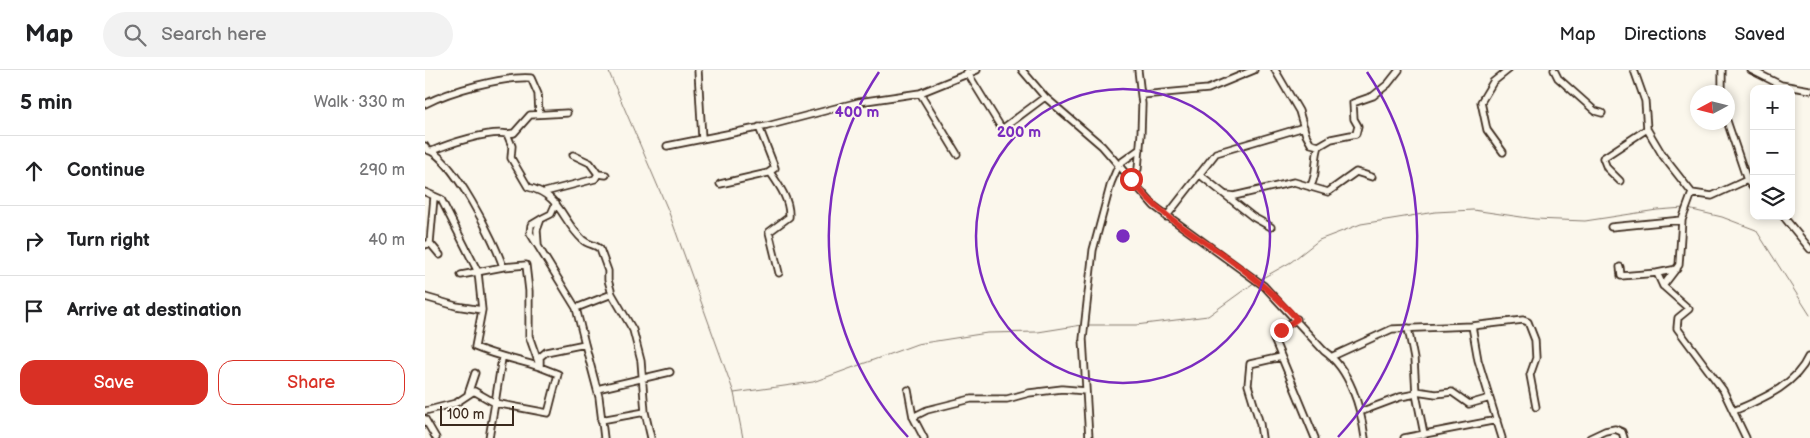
<!DOCTYPE html>
<meta charset="utf-8">
<style>
body{margin:0;font-family:"Balsamiq Sans",sans-serif;background:#f2f2f2;color:#202124}
.controls{position:absolute;right:15px;top:15px;display:grid;overflow:hidden;border-radius:10px;box-shadow:0 2px 8px #0003}
.controls button{width:45px;height:45px;display:grid;place-items:center;padding:0;border:0;border-bottom:1px solid #e0e0e0;background:#fff;color:#202124;font:25px sans-serif}
.compass{position:absolute;left:1265px;top:15px;width:45px;height:45px;border-radius:50%;background:#fff;box-shadow:0 2px 8px #0003;rotate:263deg}
.scale{position:absolute;left:15px;bottom:12px;width:74px;box-sizing:border-box;padding-left:5px;border:2px solid #3b2a1e;border-top:0;font-size:14px;line-height:18px;white-space:nowrap;color:#3b2a1e;-webkit-text-stroke:4px #fbf7ec;paint-order:stroke}
.stop{position:absolute;width:15px;height:15px;margin:-11px;border:4px solid #d93025;border-radius:50%;background:#fff}
.stop.end{background:#d93025;border-color:#fff;box-shadow:0 1px 5px #0008}
.list{margin:0;padding:0;list-style:none}
h2{display:flex;justify-content:space-between;align-items:center;height:65px;margin:0;padding:0 20px;font-size:21px}
h2 small{font-size:16px;font-weight:400;color:#757577}
.list li{display:grid;grid-template-columns:32px 1fr auto;gap:15px;align-items:center;box-sizing:border-box;height:70px;padding:0 20px;border-top:1px solid #e0e0e0}
.list b{display:block;font-size:19px;white-space:nowrap}
.list em{font-size:16px;font-style:normal;color:#757577}
.actions{display:flex;gap:10px;padding:15px 20px}
.actions a{flex:1;padding:11px 0;border:1px solid #d93025;border-radius:15px;text-align:center;font-size:18px;color:#d93025}
.actions .main{background:#d93025;color:#fff}
.icon{flex:none;width:28px;height:28px;fill:none;stroke:currentColor;stroke-width:2;stroke-linecap:round;stroke-linejoin:round}
.map{position:relative;flex:none;width:1385px;height:368px;overflow:hidden}
header{display:flex;align-items:center;gap:30px;box-sizing:border-box;height:70px;padding:0 25px;background:#fff;border-bottom:1px solid #e0e0e0}
header strong{font-size:24px}
nav{display:flex;gap:28px;margin-inline-start:auto;font-size:18px}
.search{width:350px;height:45px;background:#f2f2f2;display:flex;align-items:center;gap:12px;box-sizing:border-box;padding:0 18px;border-radius:28px;color:#757577;font-size:19px}
main{display:flex}
aside{flex:1;background:#fff}
.map>svg:first-child{display:block}
</style>
<header>
<strong>Map</strong>
<div class="search"><svg class="icon" aria-label="search" viewBox="0 0 24 24"><circle cx="10" cy="10" r="6"/><path d="M15 15l6 6"/></svg>Search here</div>
<nav><a>Map</a><a>Directions</a><a>Saved</a></nav>
</header>
<main>
<aside>
<h2>5 min<small>Walk · 330 m</small></h2>
<ul class="list">
<li><svg class="icon" aria-label="ahead" viewBox="0 0 24 24"><path d="M12 20V5M6 11l6-6 6 6"/></svg><div><b>Continue</b></div><em>290 m</em></li>
<li><svg class="icon" aria-label="right" viewBox="0 0 24 24"><path d="M7 20v-9h11M14 6l5 5-5 5"/></svg><div><b>Turn right</b></div><em>40 m</em></li>
<li><svg class="icon" aria-label="arrive" viewBox="0 0 24 24"><path d="M6 21V4h12l-3 4 3 4H6"/></svg><div><b>Arrive at destination</b></div></li>
</ul>
<div class="actions"><a class="main">Save</a><a>Share</a></div>
</aside>
<div class="map">
<svg width="1385" height="368" viewBox="0 0 1385 368">
<rect width="100%" height="100%" fill="#fbf7ec"/>
<filter id="ink" filterUnits="userSpaceOnUse"><feTurbulence type="fractalNoise" baseFrequency=".02" numOctaves="2"/><feDisplacementMap in="SourceGraphic" scale="10" xChannelSelector="R" yChannelSelector="G"/><feConvolveMatrix kernelMatrix="1 2 1 2 8 2 1 2 1" color-interpolation-filters="sRGB"/></filter>
<g filter="url(#ink)">
<g fill="none" stroke-linecap="round" stroke-linejoin="round">
<path stroke="#85796d" stroke-width="1" d="M 183,0 L 243,140 L 309,323 L 318,368
M 1263,139 L 1297,147 L 1331,160 L 1385,245
M 834,210 L 866,192 L 894,170 L 936,154 L 1010,142 L 1048,140 L 1110,149 L 1160,151 L 1232,140 L 1259,138
M 663,255 L 711,255 L 783,246 L 830,212
M 309,323 L 388,312 L 492,274 L 562,263 L 613,262 L 657,255"/>
<defs>
<path id="minor" d="M 273,0 L 277,69
M 597,0 L 620,27 L 677,76 L 729,136 L 839,216 L 899,281 C 925,299 936,338 940,368
M 850,0 L 874,41 L 881,65 L 886,74 L 894,76 L 906,69 L 931,64 L 933,56 L 929,49 L 928,33 L 948,26 L 963,14 L 974,0
M 1129,0 L 1133,8 L 1170,41 L 1177,43
M 1209,0 L 1220,31 L 1222,59 L 1238,86 L 1267,123 L 1287,126 L 1322,110
M 1326,0 L 1356,15 L 1385,20
M 542,2 L 577,59 L 620,27
M 1297,22 L 1297,0
M 495,23 L 532,84
M 717,25 L 783,19 L 829,0
M 0,34 C 25,21 78,6 106,8 L 113,24 L 114,44
M 1302,51 L 1322,110 L 1329,119
M 82,64 L 89,63 L 105,45 L 142,43
M 0,76 L 2,80 C 26,84 71,173 78,197 L 36,205
M 242,76 L 342,56 L 434,32 L 495,23 L 552,0
M 7,81 C 23,74 65,60 82,64 L 87,76 L 86,88 L 103,117 C 136,125 136,150 158,170 C 163,175 170,174 175,179 L 183,201 L 183,210 L 187,224 L 208,260 L 216,291 L 220,342 L 226,368
M 1078,82 L 1062,60 L 1056,32 L 1068,12 L 1083,0
M 148,85 L 165,93 L 173,104 L 181,105
M 345,102 C 354,115 365,130 364,147 L 344,162 L 354,203
M 774,104 L 828,147 L 846,157
M 706,109 L 713,99 L 716,64 L 717,34 L 713,0
M 1195,111 L 1182,98 L 1178,88 L 1222,59
M 295,114 L 343,103 L 350,98 L 334,57
M 885,117 C 893,105 889,89 894,76
M 0,122 L 16,129 L 53,202 L 57,240 L 50,277 C 71,286 93,290 115,297 L 104,266 L 104,221 L 101,195 L 78,197
M 120,122 L 170,109 L 173,104
M 1267,123 L 1257,150 L 1254,195 L 1238,216 L 1264,239 L 1253,248 L 1252,258 L 1298,320 L 1321,368
M 802,125 L 809,126 L 869,112 L 903,122 L 931,102 L 947,107
M 1358,146 L 1385,179
M 741,147 L 791,83 L 879,57
M 116,149 L 106,155 L 105,163 L 151,238 L 160,274
M 1186,157 L 1257,150
M 5,173 L 15,185
M 113,174 L 112,160 L 116,149 L 126,144 L 131,133
M 0,175 L 5,173 L 9,127
M 1195,197 L 1196,206 L 1232,203
M 1238,216 L 1232,203 L 1252,199
M 0,227 L 31,236 L 57,240
M 151,238 L 187,224
M 872,249 L 856,259 L 849,269 L 890,368
M 1047,256 L 1053,290 L 1077,368
M 983,258 L 989,289 L 991,324 L 999,364
M 908,286 L 967,259 L 1047,256 L 1098,250 L 1103,252 L 1110,270 L 1111,288 L 1105,305 L 1111,337
M 77,288 L 70,333 L 123,343 L 133,304 L 115,297 L 115,287 L 121,282 L 160,274 L 174,327 L 179,368
M 172,319 L 245,302
M 483,320 L 488,347 L 499,368
M 991,321 L 1011,324 L 1027,322 L 1044,334 L 1065,328
M 43,324 L 50,303
M 0,341 L 31,333 L 49,321 L 70,333 L 64,368
M 1309,341 C 1336,329 1370,316 1383,287
M 935,342 L 975,327 L 991,324
M 488,347 L 502,340 L 546,329 L 582,329 L 604,323 L 637,319 L 661,321
M 0,349 L 11,368
M 176,350 L 220,342
M 664,368 L 658,269 L 668,180 L 686,113 L 694,94 L 715,79
M 837,368 L 835,354 L 823,315 L 825,294 L 856,287
M 979,368 L 1072,350
M 1165,368 L 1180,361 L 1190,359 L 1197,362 L 1199,368"/>
</defs>
<use href="#minor" stroke="#3b2a1e" stroke-width="9"/>
<use href="#minor" stroke="#fbf7ec" stroke-width="5.5"/>
</g>
</g>
<g fill="none" stroke-linecap="round" stroke-linejoin="round" filter="url(#ink)">
<path stroke="#d93025" stroke-width="6" d="M 706,109 C 731,142 763,161 797,184 C 824,203 850,224 872,249 L 856,260"/>
</g>
<g fill="none" stroke="#7b2cbf" stroke-width="2.5">
<circle cx="698" cy="166" r="147"/>
<path d="M483 367A294 294 0 0 1 454 2M942 2A294 294 0 0 1 913 367"/>
</g>
<circle cx="698" cy="166" r="8" fill="#7b2cbf" stroke="#fbf7ec" stroke-width="2.5"/>
<g font-size="15" text-anchor="middle" font-weight="bold" fill="#7b2cbf" stroke="#fbf7ec" stroke-width="4" stroke-linejoin="round" paint-order="stroke">
<text x="432" y="47">400 m</text>
<text x="594" y="67">200 m</text>
</g>
</svg>
<div class="controls">
<button>+</button>
<button>−</button>
<button><svg class="icon" aria-label="layers" viewBox="0 0 24 24"><path d="M12 4l9 5-9 5-9-5zM3 14l9 5 9-5"/></svg></button>
</div>
<svg class="compass" viewBox="-18 -18 36 36"><path d="M0-13l5 13h-10z" fill="#e53935"/><path d="M0 13l5-13h-10z" fill="#757577"/></svg>
<div class="scale">100 m</div>
<div class="stop" style="left:706px;top:109px"></div>
<div class="stop end" style="left:856px;top:260px"></div>
</div>
</main>
